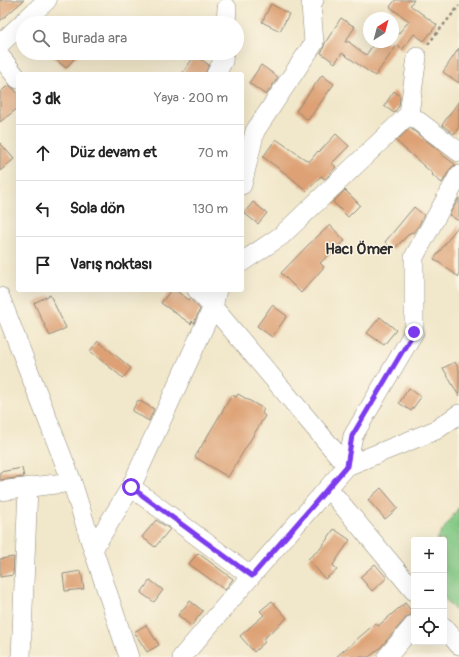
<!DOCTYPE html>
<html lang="tr">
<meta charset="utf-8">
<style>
body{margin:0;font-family:Pangolin,sans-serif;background:#f6f6f6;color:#222}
.controls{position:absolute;right:12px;bottom:12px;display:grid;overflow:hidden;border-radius:4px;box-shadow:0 4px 16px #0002}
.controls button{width:36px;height:36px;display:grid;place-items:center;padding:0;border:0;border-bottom:1px solid #e0e0e0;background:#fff;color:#222;font:20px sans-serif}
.compass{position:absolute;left:363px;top:12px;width:36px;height:36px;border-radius:50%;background:#fff;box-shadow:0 4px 16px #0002;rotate:36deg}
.stop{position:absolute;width:12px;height:12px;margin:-9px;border:3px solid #7c3aed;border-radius:50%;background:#fff}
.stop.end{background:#7c3aed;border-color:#fff;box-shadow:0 1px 4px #0008}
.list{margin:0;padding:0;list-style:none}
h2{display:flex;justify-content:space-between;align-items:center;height:52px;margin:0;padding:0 16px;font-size:17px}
h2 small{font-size:13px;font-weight:400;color:#767676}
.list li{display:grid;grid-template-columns:26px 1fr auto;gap:12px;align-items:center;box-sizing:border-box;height:56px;padding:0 16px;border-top:1px solid #e0e0e0}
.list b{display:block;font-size:15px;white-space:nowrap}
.list em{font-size:13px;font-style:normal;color:#767676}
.icon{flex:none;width:22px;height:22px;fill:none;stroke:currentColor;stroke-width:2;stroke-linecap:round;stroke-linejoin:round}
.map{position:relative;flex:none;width:459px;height:657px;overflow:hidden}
.search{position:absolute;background:#fff;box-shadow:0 4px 16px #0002;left:16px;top:16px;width:228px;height:44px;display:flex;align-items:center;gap:10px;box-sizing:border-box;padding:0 14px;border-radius:22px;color:#767676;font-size:15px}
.panel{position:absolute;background:#fff;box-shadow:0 4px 16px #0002;left:16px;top:72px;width:228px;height:220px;border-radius:4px}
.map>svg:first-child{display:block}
</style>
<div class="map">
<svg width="459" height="657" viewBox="0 0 459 657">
<rect width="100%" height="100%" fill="#fcf5e5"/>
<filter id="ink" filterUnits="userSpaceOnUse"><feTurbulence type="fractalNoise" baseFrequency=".025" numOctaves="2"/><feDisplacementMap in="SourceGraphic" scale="8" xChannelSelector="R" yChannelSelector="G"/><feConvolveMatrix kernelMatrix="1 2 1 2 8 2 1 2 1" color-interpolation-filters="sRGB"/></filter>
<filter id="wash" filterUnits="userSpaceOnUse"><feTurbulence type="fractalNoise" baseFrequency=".012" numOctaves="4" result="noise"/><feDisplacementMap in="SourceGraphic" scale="16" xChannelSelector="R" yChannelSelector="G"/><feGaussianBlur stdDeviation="0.9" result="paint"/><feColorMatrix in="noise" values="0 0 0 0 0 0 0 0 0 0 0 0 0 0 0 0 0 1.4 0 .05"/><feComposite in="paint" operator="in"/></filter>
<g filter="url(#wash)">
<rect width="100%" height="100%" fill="#f1e7ca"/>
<path fill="#82c985" stroke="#567a58" d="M 459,507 L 459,615 L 444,598 L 444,540 L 436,540 Z"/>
<g id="blocks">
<path fill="#dda174" d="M 0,0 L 24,0 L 0,21 Z
M 395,0 L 414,0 L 410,5 L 437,25 L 424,41 L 414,34 L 402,50 L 397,45 L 375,76 L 342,53 L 335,63 L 321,53 L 323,49 L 325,43 L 341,18 L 355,27 L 345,42 L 350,42 L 350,43 L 366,55 L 375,42 L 393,42 L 393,40 L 409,21 L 390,7 Z
M 271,4 L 289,14 L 280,31 L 262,22 Z
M 459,48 L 459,83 L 443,72 Z
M 48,53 L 79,53 L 66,68 Z
M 195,55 L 209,65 L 205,74 L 182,74 Z
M 261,65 L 278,77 L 266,95 L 249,83 Z
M 322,75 L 334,84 L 308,120 L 296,111 Z
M 9,85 L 14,89 L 18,94 L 18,108 L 0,122 L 0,92 Z
M 394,91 L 400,96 L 399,106 L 394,113 L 384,106 Z
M 459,101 L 459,127 L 454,134 L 442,125 Z
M 410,128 L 441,152 L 440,153 L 456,165 L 453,166 L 450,169 L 442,183 L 432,175 L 433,174 L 396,141 Z
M 336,134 L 349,146 L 332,163 L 336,167 L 328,176 L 325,179 L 321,176 L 307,191 L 289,176 L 263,157 L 276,139 L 309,162 L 318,151 L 319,152 Z
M 0,143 L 14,159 L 0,171 Z
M 345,190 L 360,205 L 348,217 L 333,202 Z
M 459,198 L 459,221 L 449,215 Z
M 253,202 L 267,213 L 258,224 L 244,213 Z
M 414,207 L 424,215 L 419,225 L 413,233 L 411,232 L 393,250 L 385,242 Z
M 330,225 L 345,241 L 320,263 L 324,267 L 301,293 L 281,273 L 307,246 Z
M 459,225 L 459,277 L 434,259 Z
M 171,290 L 175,290 L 189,300 L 190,299 L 200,309 L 194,323 L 192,321 L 191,324 L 161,303 Z
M 50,295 L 66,328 L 50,336 L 34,303 Z
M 272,305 L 287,316 L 272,337 L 257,326 Z
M 380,317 L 396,330 L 384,345 L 367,333 Z
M 98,341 L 131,368 L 123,378 L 90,351 Z
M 455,362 L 459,370 L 459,396 L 443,368 Z
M 409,388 L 421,397 L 411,411 L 399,403 Z
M 238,394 L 264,409 L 262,413 L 265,416 L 228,477 L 195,457 L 232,395 L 236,397 Z
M 138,400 L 154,409 L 149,421 L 132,411 Z
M 22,468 L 24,477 L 0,480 L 0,472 Z
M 381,488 L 398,508 L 385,519 L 368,500 Z
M 156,520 L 170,529 L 155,547 L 142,537 Z
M 334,529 L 350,540 L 333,565 L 337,570 L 325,579 L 308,559 L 321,548 Z
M 198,553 L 233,579 L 225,590 L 189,564 Z
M 14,557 L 13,575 L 0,577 L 0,559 Z
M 375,564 L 387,578 L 372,591 L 360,577 Z
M 81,571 L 84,589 L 65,591 L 63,574 Z
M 150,580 L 163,590 L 154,602 L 141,593 Z
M 190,601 L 203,611 L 191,626 L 178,615 Z
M 272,601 L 287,618 L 263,639 L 265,642 L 254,652 L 240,636 L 264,615 L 260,611 Z
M 405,603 L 414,614 L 410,615 L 406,618 L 380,648 L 369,657 L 336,657 L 376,623 L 378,626 Z
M 146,625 L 159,645 L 147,652 L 134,632 Z"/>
</g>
</g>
<g filter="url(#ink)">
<use href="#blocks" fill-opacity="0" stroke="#8e897a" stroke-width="1"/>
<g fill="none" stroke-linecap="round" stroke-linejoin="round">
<defs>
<path id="minor" d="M 226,23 L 227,8
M 0,44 L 47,0
M 0,56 L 18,79
M 216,74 L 223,61 L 224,53
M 409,114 L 459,152
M 242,185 L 255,131 L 314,43 L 311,5 L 314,0
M 242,262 L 281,236 L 409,114 L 417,57
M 197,290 L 213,307 L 347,466
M 0,297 L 72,482 L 93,549 L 129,657
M 347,466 L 353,436 L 414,332 L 414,257 L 459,175
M 131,487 L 251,576
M 328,488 L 414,591
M 0,491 L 72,482
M 93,549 L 131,487 L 213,307 L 217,290
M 444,627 L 459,645
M 21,657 L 28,487
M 182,657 L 251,576 L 347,466 L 436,430 L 459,414
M 387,657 L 414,625"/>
</defs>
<use href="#minor" stroke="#8e897a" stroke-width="20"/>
<path stroke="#8e897a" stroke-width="2.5" stroke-dasharray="3 3" stroke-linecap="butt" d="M 428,44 L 459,6"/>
<use href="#minor" stroke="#fff" stroke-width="19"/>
</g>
</g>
<g fill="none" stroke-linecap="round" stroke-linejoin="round" filter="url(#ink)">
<path stroke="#7c3aed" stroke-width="5" d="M 131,487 L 252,576 L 347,466 L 352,436 L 414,332"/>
</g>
<g text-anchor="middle" stroke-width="3" stroke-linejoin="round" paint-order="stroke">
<g font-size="15" font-weight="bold" fill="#2b2b2b" stroke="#fcf5e5">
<text x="359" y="254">Hacı Ömer</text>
</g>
</g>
</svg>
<div class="controls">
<button>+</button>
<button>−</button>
<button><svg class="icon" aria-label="locate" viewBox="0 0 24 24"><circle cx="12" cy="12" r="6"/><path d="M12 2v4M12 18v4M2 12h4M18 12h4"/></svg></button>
</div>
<svg class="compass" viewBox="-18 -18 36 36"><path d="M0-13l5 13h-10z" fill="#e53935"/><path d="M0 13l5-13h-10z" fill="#767676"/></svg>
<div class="stop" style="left:131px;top:487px"></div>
<div class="stop end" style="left:414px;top:332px"></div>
<div class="search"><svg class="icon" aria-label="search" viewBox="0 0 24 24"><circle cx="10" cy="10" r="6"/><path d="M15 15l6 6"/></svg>Burada ara</div>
<section class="panel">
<h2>3 dk<small>Yaya · 200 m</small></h2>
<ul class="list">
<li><svg class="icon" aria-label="ahead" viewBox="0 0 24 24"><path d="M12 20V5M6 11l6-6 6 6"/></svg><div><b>Düz devam et</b></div><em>70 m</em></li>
<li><svg class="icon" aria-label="left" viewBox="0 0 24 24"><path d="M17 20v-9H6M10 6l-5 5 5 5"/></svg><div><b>Sola dön</b></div><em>130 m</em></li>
<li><svg class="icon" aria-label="arrive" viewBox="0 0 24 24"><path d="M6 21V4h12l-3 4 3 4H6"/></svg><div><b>Varış noktası</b></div></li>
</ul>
</section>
</div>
